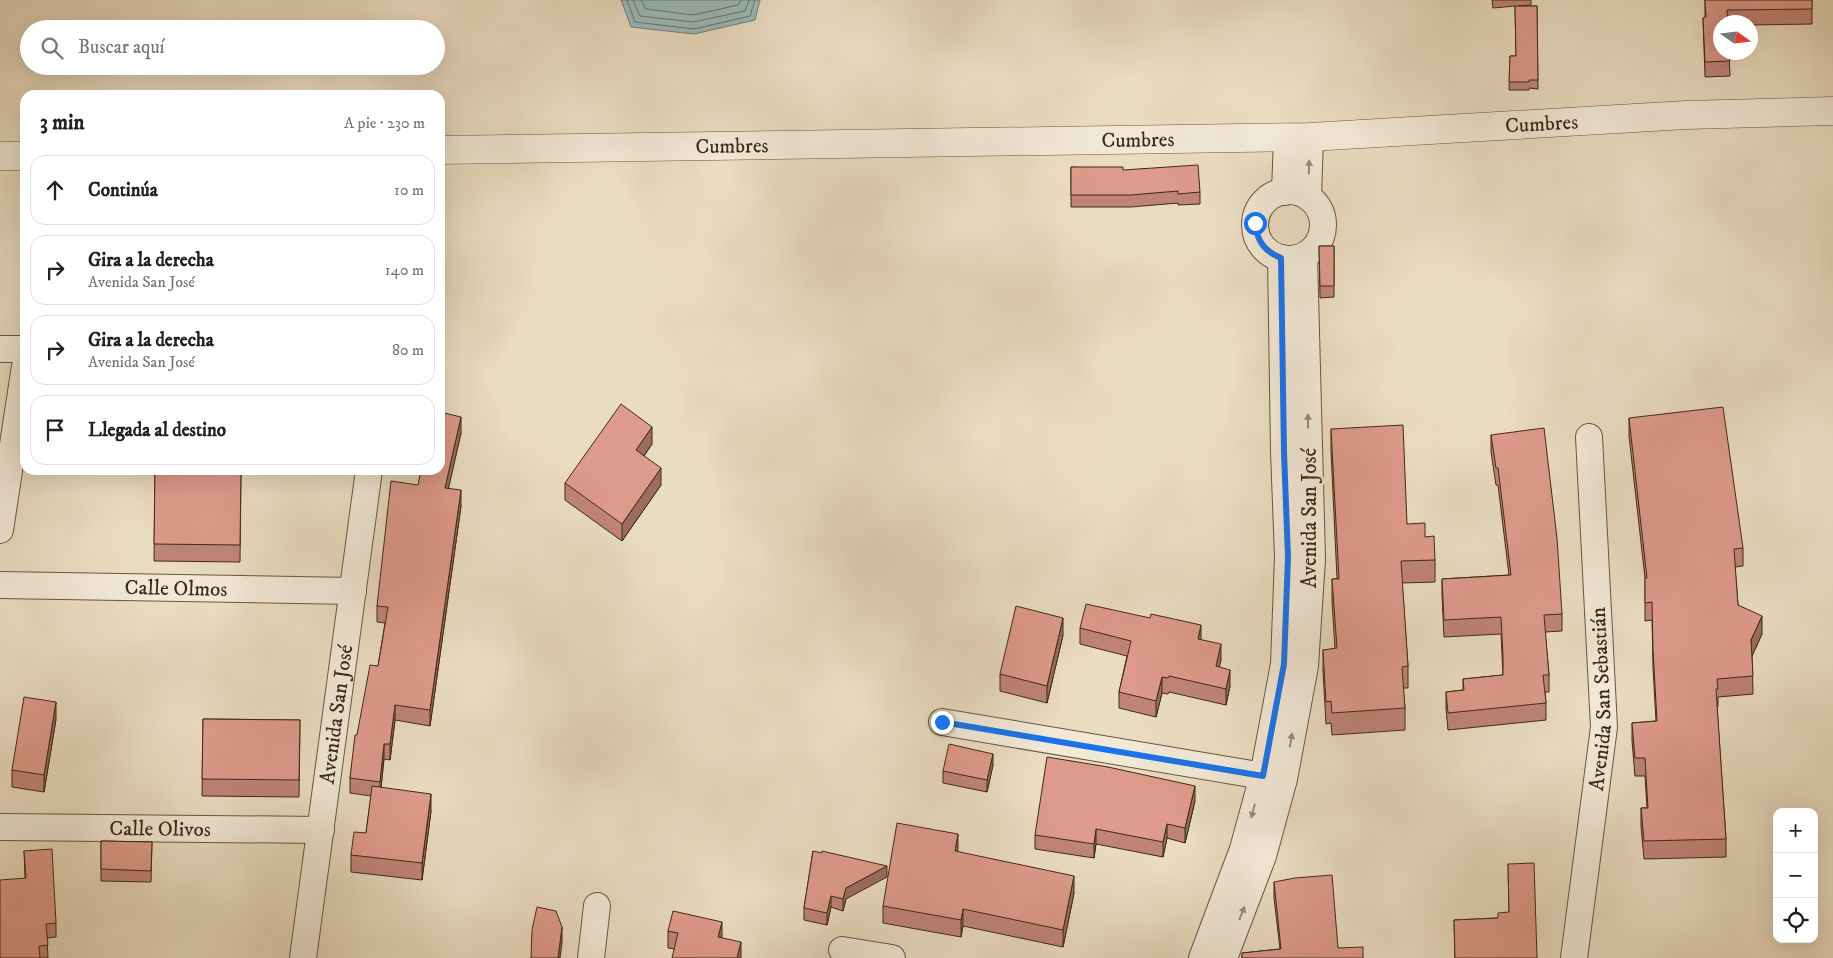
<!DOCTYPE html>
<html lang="es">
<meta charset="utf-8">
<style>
body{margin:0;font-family:"IM FELL DW Pica",serif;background:#f6f6f6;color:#222}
.controls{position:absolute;right:15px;bottom:15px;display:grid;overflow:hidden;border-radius:10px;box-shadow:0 5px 20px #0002}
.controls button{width:45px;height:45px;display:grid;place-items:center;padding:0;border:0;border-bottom:1px solid #e0e0e0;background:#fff;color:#222;font:25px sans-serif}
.compass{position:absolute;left:1713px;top:15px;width:45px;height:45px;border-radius:50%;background:#fff;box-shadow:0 5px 20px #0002;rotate:104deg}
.stop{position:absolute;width:15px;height:15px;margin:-11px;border:4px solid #1a73e8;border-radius:50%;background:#fff}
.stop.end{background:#1a73e8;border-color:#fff;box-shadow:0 1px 5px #0008}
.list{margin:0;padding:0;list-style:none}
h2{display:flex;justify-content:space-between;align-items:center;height:65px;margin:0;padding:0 20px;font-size:21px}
h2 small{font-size:16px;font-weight:400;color:#767676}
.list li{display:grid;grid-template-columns:32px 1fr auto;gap:15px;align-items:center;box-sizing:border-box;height:70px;margin:0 10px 10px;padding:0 10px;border:1px solid #e0e0e0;border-radius:15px}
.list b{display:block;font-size:19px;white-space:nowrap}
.list p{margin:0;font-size:16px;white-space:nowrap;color:#767676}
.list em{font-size:16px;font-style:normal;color:#767676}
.icon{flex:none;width:28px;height:28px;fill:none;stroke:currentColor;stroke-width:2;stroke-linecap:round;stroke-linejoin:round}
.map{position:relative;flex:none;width:1833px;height:958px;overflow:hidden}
.search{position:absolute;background:#fff;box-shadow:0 5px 20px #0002;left:20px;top:20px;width:425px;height:55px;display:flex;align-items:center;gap:12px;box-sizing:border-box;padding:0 18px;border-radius:28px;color:#767676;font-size:19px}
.panel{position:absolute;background:#fff;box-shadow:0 5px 20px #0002;left:20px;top:90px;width:425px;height:385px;border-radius:15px}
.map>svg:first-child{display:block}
</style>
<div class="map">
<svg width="1833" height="958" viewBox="0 0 1833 958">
<rect width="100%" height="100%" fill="#eadcc0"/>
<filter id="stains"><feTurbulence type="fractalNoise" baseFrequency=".004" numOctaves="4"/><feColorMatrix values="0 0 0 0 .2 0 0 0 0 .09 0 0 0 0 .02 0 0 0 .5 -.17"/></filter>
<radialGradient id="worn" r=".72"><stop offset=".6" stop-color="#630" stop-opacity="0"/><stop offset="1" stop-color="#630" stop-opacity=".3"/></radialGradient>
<path fill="#9ababa" stroke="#758078" d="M 621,0 L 760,0 L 755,20 L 694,34 L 631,27 Z"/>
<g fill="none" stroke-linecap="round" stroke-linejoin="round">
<path stroke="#6c7268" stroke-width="1" d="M 627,0 L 635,22 L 694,29 L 750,16 L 755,0
M 633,0 L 640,16 L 693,22 L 745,11 L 749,0
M 641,0 L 646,9 L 693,15 L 738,5 L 741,0"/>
<defs>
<g id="minor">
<circle cx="1289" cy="225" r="34"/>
<path d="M 1285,192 L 1287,137"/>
<path d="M 1308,197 L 1310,137"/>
<path d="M 0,349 L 25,349"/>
<path d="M 0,530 L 25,366"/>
<path id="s1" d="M 0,585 L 353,591"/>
<path d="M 942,722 L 1281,779"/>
<path id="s2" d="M 0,827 L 321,830"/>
<path d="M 842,950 L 892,958"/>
<path id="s3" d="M 303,958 L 369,470"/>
<path d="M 591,958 L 597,906"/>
<path d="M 1202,958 L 1243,849 L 1263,776 L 1284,664 L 1288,557 L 1284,451 L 1281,258"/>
<path d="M 1224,958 L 1263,856 L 1284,779 L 1305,666 L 1312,559 L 1304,256"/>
<path id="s4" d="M 1574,958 L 1604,727 L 1589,437"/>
</g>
<g id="tertiary">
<path id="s5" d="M 440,150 L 1310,137 L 1686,115 L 1833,111"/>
<path d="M 0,156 L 25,156"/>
</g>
</defs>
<use href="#minor" stroke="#685640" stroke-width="28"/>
<use href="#tertiary" stroke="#685640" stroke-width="29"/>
<use href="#minor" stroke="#f1e8d6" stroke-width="26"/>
<use href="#tertiary" stroke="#f1e8d6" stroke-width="28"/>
</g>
<path fill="#bf8477" stroke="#3d2a16" d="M 1492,0 L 1531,0 L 1531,5 L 1518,6 L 1537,6 L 1538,89 L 1529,88 L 1529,90 L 1509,90 L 1510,56 L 1516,56 L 1515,6 L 1493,8 Z
M 1705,0 L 1812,0 L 1812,24 L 1750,25 L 1750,22 L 1720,22 L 1729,52 L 1730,76 L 1705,77 L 1703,18 L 1705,18 Z
M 1071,167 L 1123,170 L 1200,192 L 1200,204 L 1178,205 L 1178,203 L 1131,207 L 1071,207 Z
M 1319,246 L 1334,246 L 1334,297 L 1320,298 Z
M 1629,418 L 1743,548 L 1743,566 L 1735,567 L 1738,605 L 1762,634 L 1752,656 L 1753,694 L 1718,697 L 1718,707 L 1717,707 L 1726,839 L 1726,857 L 1644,859 L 1641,826 L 1641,808 L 1647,808 L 1645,776 L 1635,776 L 1632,741 L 1632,723 L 1656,721 L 1653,668 L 1652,620 L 1645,621 L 1645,578 L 1629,436 Z
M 1331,429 L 1407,524 L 1425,537 L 1435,560 L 1435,582 L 1402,583 L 1408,666 L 1408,688 L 1403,688 L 1405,708 L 1405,730 L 1332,735 L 1331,723 L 1326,724 L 1323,672 L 1323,650 L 1335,649 L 1332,601 L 1332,579 L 1337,579 L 1331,451 Z
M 461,433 L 448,488 L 461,506 L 430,726 L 395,720 L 390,760 L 384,759 L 381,787 L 431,811 L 422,880 L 351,872 L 351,855 L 366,833 L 371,796 L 350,793 L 350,778 L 357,735 L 378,666 L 385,623 L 377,622 L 377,606 L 418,485 Z
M 1491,435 L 1562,614 L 1562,631 L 1545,632 L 1549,675 L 1549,692 L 1545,692 L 1546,703 L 1546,720 L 1448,730 L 1446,709 L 1446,692 L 1463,690 L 1463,679 L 1503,675 L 1501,634 L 1444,637 L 1442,596 L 1442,579 L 1509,575 L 1498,485 L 1496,485 L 1491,452 Z
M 652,444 L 644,456 L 661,485 L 622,541 L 565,500 L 565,483 Z
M 155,470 L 241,470 L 240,562 L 154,561 Z
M 1080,628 L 1201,640 L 1221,660 L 1219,667 L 1230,686 L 1226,705 L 1169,692 L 1168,694 L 1162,693 L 1156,717 L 1119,708 L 1119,692 L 1127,656 L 1080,644 Z
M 1063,635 L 1047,703 L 1000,691 L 1000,674 Z
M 56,719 L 44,792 L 12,787 L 12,770 Z
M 203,719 L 300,720 L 299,797 L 202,796 Z
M 993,765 L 987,792 L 943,783 L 943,771 Z
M 1195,801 L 1185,843 L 1167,838 L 1163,857 L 1096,844 L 1094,858 L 1035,849 L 1035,835 Z
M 101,841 L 152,842 L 151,882 L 101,881 Z
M 24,851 L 56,923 L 56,937 L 47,938 L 48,958 L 0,958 L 25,878 Z
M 813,851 L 846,899 L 843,911 L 831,907 L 827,925 L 804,920 L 804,908 Z
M 958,852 L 1074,893 L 1063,947 L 963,926 L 961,937 L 883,923 L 883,906 Z
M 1508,864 L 1537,958 L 1455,958 L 1454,920 L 1498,918 L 1509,912 Z
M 1274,882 L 1338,948 L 1363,958 L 1242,958 L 1242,953 L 1280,949 L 1274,898 Z
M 668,931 L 722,938 L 741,958 L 668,948 Z"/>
<path fill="#9b6c61" stroke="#3d2a16" d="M 461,417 L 461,433 L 445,504 L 445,488 Z
M 652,427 L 652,444 L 636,467 L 636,450 Z
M 661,468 L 661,485 L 622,541 L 622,524 Z
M 461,490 L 461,506 L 430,726 L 430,710 Z
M 1762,616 L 1762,634 L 1751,658 L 1751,640 Z
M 1063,618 L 1063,635 L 1047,703 L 1047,686 Z
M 1201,625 L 1201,641 L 1198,639 Z
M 1221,644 L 1221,660 L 1216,682 L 1216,666 Z
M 1230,670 L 1230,686 L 1226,705 L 1226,689 Z
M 1162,677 L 1162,693 L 1156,717 L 1156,701 Z
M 56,702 L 56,719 L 44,792 L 44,775 Z
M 395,705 L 395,720 L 390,760 L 390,744 Z
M 384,744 L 384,759 L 380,797 L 380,782 Z
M 993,754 L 993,765 L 987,792 L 987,780 Z
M 1195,786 L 1195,801 L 1185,843 L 1185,828 Z
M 431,794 L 431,811 L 422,880 L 422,863 Z
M 1167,824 L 1167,838 L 1163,857 L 1163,842 Z
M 1096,829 L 1096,844 L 1094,858 L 1094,844 Z
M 958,834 L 958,851 L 955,868 L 955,851 Z
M 887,866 L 887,877 L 846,899 L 843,911 L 843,899 L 846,888 Z
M 1074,876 L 1074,893 L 1063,947 L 1063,930 Z
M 831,896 L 831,907 L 827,925 L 827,913 Z
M 963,909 L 963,926 L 961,937 L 961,920 Z
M 722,922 L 722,939 L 718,937 Z
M 562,927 L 562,943 L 560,958 L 558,958 Z
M 741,942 L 741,958 L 737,958 Z"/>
<path fill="#de9a8a" stroke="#3d2a16" d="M 1705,0 L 1812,0 L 1812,9 L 1727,10 L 1728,22 L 1720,22 L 1720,52 L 1729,52 L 1730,61 L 1705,62 L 1703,18 L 1706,17 Z
M 1515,6 L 1537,6 L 1538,80 L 1529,80 L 1529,82 L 1509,82 L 1510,56 L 1516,56 Z
M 1198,165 L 1200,192 L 1178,194 L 1178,191 L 1131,195 L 1071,195 L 1071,167 L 1123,167 L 1123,170 Z
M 1319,246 L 1334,246 L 1334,286 L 1320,286 Z
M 621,404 L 652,427 L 636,450 L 661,468 L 622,524 L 565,483 Z
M 1723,407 L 1743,548 L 1734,549 L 1738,605 L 1762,616 L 1751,640 L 1753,676 L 1717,679 L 1718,689 L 1716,689 L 1726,839 L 1644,841 L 1641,808 L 1648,808 L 1645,758 L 1635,758 L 1632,723 L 1657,721 L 1653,650 L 1652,602 L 1645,603 L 1645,578 L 1647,578 L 1629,418 Z
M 440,412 L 461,417 L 445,488 L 461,490 L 430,710 L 395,705 L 390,744 L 384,744 L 380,782 L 350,778 L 355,735 L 357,735 L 370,665 L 378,666 L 388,607 L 377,606 L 391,481 L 418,485 L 421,470 L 440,470 Z
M 1403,425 L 1407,524 L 1425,523 L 1425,537 L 1434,536 L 1435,560 L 1401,561 L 1408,666 L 1402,667 L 1405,708 L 1332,713 L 1331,701 L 1326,702 L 1323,650 L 1337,648 L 1332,579 L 1339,579 L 1331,429 Z
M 1544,428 L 1557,538 L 1562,614 L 1544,615 L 1549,675 L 1543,675 L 1546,703 L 1448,713 L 1446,692 L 1464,690 L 1463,679 L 1503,675 L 1503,656 L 1501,617 L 1444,620 L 1442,579 L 1511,575 L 1498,468 L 1496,468 L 1491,435 Z
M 155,470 L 241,470 L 240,545 L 154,544 Z
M 1086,604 L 1150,618 L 1151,614 L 1201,625 L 1198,639 L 1221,644 L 1216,666 L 1230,670 L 1226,689 L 1169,676 L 1168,678 L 1162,677 L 1156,701 L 1119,692 L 1131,641 L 1080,628 Z
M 1016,606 L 1063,618 L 1047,686 L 1000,674 Z
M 24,697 L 56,702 L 44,775 L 12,770 Z
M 203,719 L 300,720 L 299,780 L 202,779 Z
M 949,744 L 993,754 L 987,780 L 943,771 Z
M 1047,757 L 1108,767 L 1195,786 L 1185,828 L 1167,824 L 1163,842 L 1096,829 L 1094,844 L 1035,835 Z
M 372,786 L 431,794 L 422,863 L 351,855 L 354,832 L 366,833 Z
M 897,823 L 958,834 L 955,851 L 1074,876 L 1063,930 L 963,909 L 961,920 L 883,906 Z
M 101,841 L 152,842 L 151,871 L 101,869 Z
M 52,849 L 56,923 L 46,924 L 48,945 L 39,946 L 40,958 L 0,958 L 0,880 L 26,878 L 24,851 Z
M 813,851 L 822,853 L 822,851 L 887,866 L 846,888 L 843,899 L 831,896 L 827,913 L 804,908 Z
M 1534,863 L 1537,958 L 1455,958 L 1454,920 L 1498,918 L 1498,913 L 1509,912 L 1508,864 Z
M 1332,875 L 1338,948 L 1363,947 L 1363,958 L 1242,958 L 1242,953 L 1281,949 L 1274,882 L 1295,878 Z
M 537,907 L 556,911 L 562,927 L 558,958 L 531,958 L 532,930 Z
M 673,911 L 722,922 L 718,937 L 741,942 L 737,958 L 672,958 L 678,933 L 668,931 Z"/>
<defs><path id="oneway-solid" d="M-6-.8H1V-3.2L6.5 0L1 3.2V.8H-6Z" transform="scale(1.25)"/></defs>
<g fill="#978976">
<use href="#oneway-solid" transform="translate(1309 167) rotate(-88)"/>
<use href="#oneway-solid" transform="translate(1308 421) rotate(-91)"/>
<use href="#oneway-solid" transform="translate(1291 740) rotate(-80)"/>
<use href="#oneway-solid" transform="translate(1253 811) rotate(105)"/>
<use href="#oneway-solid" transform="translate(1242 913) rotate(-69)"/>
</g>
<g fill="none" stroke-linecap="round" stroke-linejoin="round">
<path stroke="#1a73e8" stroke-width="6" d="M 942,722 L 1263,776 L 1284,664 L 1288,557 L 1284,452 L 1281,258 C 1264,251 1257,241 1255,223"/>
</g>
<g text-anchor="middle" stroke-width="5" stroke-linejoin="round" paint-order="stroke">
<g font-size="21" fill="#3d2a16" stroke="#f1e8d6">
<text dy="7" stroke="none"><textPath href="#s5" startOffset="1102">Cumbres</textPath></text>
<text dy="7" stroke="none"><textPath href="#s5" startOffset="698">Cumbres</textPath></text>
<text dy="7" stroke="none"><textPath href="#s5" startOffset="292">Cumbres</textPath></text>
<text transform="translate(1309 518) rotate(-90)" y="7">Avenida San José</text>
<text dy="7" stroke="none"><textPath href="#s1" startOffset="176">Calle Olmos</textPath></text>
<text dy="7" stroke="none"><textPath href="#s4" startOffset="261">Avenida San Sebastián</textPath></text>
<text dy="7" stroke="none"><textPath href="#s3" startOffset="246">Avenida San José</textPath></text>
<text dy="7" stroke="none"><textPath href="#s2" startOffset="160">Calle Olivos</textPath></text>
</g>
</g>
<rect width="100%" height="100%" filter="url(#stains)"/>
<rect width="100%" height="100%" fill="url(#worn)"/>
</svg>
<div class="controls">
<button>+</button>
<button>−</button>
<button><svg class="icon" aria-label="locate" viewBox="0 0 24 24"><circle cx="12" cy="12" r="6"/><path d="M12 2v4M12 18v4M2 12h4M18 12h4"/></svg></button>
</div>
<svg class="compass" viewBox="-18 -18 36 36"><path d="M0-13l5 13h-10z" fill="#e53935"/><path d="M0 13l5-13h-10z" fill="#767676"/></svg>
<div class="stop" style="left:1255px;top:223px"></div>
<div class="stop end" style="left:942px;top:722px"></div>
<div class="search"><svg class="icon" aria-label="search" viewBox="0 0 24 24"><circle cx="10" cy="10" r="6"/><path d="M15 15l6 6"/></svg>Buscar aquí</div>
<section class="panel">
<h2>3 min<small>A pie · 230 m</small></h2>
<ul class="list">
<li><svg class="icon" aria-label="ahead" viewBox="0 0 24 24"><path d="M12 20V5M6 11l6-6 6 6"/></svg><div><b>Continúa</b></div><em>10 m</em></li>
<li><svg class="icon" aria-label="right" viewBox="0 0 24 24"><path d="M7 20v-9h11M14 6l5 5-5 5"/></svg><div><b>Gira a la derecha</b><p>Avenida San José</p></div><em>140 m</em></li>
<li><svg class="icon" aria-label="right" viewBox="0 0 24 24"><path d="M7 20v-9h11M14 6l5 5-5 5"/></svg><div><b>Gira a la derecha</b><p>Avenida San José</p></div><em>80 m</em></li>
<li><svg class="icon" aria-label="arrive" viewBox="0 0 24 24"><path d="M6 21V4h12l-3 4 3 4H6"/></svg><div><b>Llegada al destino</b></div></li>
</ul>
</section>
</div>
